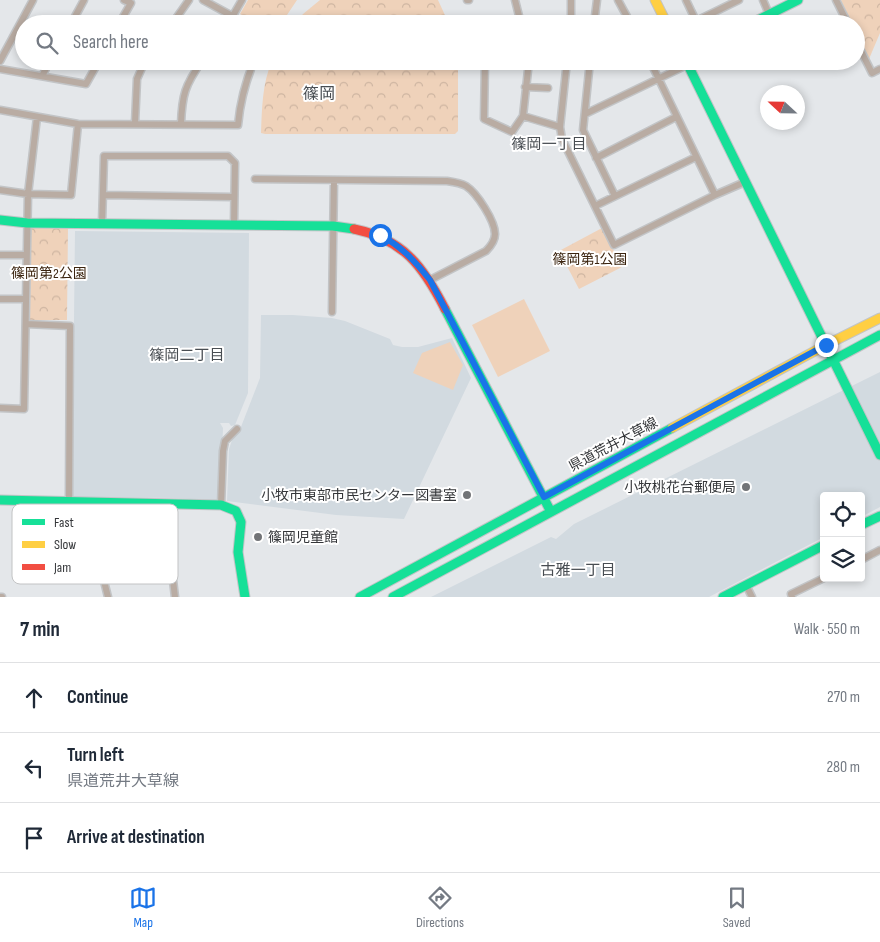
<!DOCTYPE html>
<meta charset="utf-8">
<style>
body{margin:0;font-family:"Sofia Sans Condensed","Noto Sans JP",sans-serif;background:#f2f2f3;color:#1f2937}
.controls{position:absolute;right:15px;bottom:15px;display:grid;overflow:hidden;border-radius:5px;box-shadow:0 2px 8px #0003}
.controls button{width:45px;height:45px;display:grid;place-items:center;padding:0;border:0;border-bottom:1px solid #e0e1e3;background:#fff;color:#1f2937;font:25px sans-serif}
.compass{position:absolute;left:760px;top:85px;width:45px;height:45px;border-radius:50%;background:#fff;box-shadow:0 2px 8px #0003;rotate:292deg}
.stop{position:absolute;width:15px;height:15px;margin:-11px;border:4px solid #1a73e8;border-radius:50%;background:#fff}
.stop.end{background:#1a73e8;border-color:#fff;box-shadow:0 1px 5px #0008}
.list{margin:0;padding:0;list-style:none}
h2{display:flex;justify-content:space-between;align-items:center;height:65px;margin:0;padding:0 20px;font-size:21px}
h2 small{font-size:16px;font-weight:400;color:#747a83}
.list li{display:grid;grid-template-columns:32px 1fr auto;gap:15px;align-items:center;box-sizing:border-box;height:70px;padding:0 20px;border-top:1px solid #e0e1e3}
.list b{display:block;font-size:19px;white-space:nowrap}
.list p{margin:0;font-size:16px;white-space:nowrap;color:#747a83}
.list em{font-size:16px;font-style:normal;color:#747a83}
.icon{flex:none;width:28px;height:28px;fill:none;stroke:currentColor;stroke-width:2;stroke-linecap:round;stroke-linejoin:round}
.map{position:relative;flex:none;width:880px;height:597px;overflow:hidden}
.search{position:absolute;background:#fff;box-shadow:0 2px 8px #0003;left:15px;right:15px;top:15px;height:55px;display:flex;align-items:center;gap:12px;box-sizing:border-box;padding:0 18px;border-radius:28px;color:#747a83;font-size:19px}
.sheet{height:275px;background:#fff}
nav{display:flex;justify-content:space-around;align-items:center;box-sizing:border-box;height:70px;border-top:1px solid #e0e1e3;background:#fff;font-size:14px;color:#747a83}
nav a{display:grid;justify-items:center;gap:2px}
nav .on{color:#1a73e8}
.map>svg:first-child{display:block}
</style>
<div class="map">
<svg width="880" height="597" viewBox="0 0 880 597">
<defs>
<pattern id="park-crowns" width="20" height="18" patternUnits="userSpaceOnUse" patternTransform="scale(1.25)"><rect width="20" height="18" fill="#efd2ba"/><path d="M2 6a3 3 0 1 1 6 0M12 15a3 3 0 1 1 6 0" fill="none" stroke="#ceb5a1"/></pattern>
</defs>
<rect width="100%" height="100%" fill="#e4e7ea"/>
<path fill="#d2dae0" d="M 75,231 L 249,233 L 248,393 L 235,425 L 231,426 L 229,423 L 220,423 L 223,428 L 220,501 L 176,498 L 74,497 L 72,494 Z
M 261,315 L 293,315 L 332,318 L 345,321 L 390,339 L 393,345 L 402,347 L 418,347 L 452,338 L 471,378 L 404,519 L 336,515 L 227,501 L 229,449 L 234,434 L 239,432 L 260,378 Z
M 880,372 L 880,507 L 861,517 L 861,496 L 824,496 L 824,537 L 709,597 L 431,597 L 551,537 L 556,539 L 574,524 Z"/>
<path fill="url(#park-crowns)" d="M 248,0 L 297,0 L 281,24 L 258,24 L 240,14 Z
M 320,0 L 438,0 L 449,24 L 295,24 L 303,14 Z
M 841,0 L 880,0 L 880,33 L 869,59 L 856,32 L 856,24 L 852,24 Z
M 272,61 L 458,61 L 458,131 L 455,134 L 265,134 L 261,133 C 262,109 262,84 272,61 Z
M 31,227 L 68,227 L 67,320 L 30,320 Z
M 602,228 L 622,267 L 579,289 L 559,251 Z"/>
<path fill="#efd2ba" d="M 524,299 L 550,351 L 498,377 L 472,325 Z
M 450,342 L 463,365 L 453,390 L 413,373 L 422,353 Z"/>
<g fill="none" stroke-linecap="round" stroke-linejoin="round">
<defs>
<path id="street" d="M 203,0 L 247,24
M 467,0 L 469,0
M 515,0 L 521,24
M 618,0 L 631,24
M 686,0 L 696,21 L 739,0
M 763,0 L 769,14
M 836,0 L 848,24
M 71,24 L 84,0
M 119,24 L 131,3 L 124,0
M 172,24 L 189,0
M 228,24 L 242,0
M 571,24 L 571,0
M 594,24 L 597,0
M 856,41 L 872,73 L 880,69
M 0,61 L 33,0
M 485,61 L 484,119 L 512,132 L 523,116 L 529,61
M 567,61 L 560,127 L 562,139 L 614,245 L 715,195 L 745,182
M 590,61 L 583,130 L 615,196
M 650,61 L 715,195
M 567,63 L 590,66 L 599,61
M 0,69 L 86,84 L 99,61
M 42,76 L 50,61
M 525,87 L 548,88
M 0,110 L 78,124 L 238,125 C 240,102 245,83 254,61
M 585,114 L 687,65
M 523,116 L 560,127
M 135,123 L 137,79 L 145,61
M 181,124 C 182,95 185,85 202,61
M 596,158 L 676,117
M 255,179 L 447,181 C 454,182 461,183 466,186 C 477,193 495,221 495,234 C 495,241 491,246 486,251 L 430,280
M 0,190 L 28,194 L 71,195 L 78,124
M 103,195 L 233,197
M 595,206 L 696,157
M 102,223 L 104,156 L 228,156 L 235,163 L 234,225
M 0,255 L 26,255
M 0,299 L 26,299
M 332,312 L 334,180
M 26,324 L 70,326 L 69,502
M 0,408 L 24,409 L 28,194 L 37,117
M 84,502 L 108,597
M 164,504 L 175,597
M 221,505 L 223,451 L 225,441 L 237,429
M 861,560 L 880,550
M 102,570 L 171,566
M 746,585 L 752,597
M 0,597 L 2,597
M 792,597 L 791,594 L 824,578"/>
<path id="fast" d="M 750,24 L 798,0
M 686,61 L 880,455
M 0,220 L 27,223 L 333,226 L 354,229
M 445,309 L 551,512
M 0,500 L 221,505 L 236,511 L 241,522 L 238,552 L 245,597
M 861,525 L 880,516
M 360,597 L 672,428
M 393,597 L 880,335
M 723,597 L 824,545"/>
<path id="slow" d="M 655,0 L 667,24
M 672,428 L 826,345 L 880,318"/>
<path id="jam" d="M 354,229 C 403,239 423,266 445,309"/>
</defs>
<use href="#street" stroke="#c2c4c6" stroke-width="9"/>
<use href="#fast" stroke="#c2c4c6" stroke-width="11"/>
<use href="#slow" stroke="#c2c4c6" stroke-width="11"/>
<use href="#jam" stroke="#c2c4c6" stroke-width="11"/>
<use href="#street" stroke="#b9aca3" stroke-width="6"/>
<use href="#fast" stroke="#16e098" stroke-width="9"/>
<use href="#slow" stroke="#ffcf43" stroke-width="9"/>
<use href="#jam" stroke="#f24e42" stroke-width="9"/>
</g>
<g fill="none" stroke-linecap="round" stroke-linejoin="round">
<path stroke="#1a73e8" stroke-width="6" d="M 380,235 C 401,246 415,261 430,280 L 544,497 L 826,345"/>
</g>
<g fill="#727477" stroke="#fff" stroke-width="2">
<circle cx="746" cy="487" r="5"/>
<circle cx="467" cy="495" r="5"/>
<circle cx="258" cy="537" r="5"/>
</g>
<g text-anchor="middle" stroke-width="4" stroke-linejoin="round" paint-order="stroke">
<g font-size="14" fill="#3b240f" stroke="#fff">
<text x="590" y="264">篠岡第1公園</text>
<text x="49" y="278">篠岡第2公園</text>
</g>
<g font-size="14" fill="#343639" stroke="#fff">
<text transform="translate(613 444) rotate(-28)" y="5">県道荒井大草線</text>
</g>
<g font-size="14" fill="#343639" stroke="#fff" text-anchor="end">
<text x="736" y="492">小牧桃花台郵便局</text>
<text x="457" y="500">小牧市東部市民センター図書室</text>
<text x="268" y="542" text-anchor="start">篠岡児童館</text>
</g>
<g font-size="15" fill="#484d52" stroke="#fff">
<text x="549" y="149">篠岡一丁目</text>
<text x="187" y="360">篠岡二丁目</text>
<text x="578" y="575">古雅一丁目</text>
</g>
<g font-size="16" fill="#484d52" stroke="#fff">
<text x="319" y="99">篠岡</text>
</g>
</g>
<rect x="12" y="504" width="166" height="80" rx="8" fill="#fff" stroke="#c2c3c4" stroke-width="1"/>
<rect x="22" y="519" width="23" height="6" fill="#16e098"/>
<rect x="22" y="541" width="23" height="7" fill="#ffcf43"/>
<rect x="22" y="564" width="23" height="6" fill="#f24e42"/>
<g font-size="14" fill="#343639">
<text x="54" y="527">Fast</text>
<text x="54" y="549">Slow</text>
<text x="54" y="572">Jam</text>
</g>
</svg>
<div class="controls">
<button><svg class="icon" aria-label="locate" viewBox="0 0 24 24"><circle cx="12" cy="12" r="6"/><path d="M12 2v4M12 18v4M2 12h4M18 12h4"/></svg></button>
<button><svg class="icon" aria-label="layers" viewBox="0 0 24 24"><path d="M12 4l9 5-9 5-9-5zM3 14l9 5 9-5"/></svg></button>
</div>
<svg class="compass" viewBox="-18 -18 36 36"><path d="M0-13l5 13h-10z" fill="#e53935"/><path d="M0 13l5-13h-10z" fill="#747a83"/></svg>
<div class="stop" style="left:380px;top:235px"></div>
<div class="stop end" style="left:826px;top:345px"></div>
<div class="search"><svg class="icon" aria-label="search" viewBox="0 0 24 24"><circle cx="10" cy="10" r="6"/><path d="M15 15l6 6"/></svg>Search here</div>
</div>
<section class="sheet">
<h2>7 min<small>Walk · 550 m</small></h2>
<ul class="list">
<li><svg class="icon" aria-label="ahead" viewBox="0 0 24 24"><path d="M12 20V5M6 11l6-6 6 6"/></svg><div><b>Continue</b></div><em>270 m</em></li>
<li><svg class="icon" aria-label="left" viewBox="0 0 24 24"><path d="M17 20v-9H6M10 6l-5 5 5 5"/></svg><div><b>Turn left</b><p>県道荒井大草線</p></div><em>280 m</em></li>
<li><svg class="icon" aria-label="arrive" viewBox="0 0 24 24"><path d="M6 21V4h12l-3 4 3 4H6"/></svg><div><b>Arrive at destination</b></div></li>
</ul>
</section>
<nav>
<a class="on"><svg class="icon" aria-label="map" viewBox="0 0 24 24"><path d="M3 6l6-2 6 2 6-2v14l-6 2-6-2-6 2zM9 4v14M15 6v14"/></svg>Map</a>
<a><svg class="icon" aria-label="directions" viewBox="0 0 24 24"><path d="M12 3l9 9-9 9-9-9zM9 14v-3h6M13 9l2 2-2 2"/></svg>Directions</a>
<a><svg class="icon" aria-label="saved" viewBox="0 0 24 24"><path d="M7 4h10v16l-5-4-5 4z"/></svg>Saved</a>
</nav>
